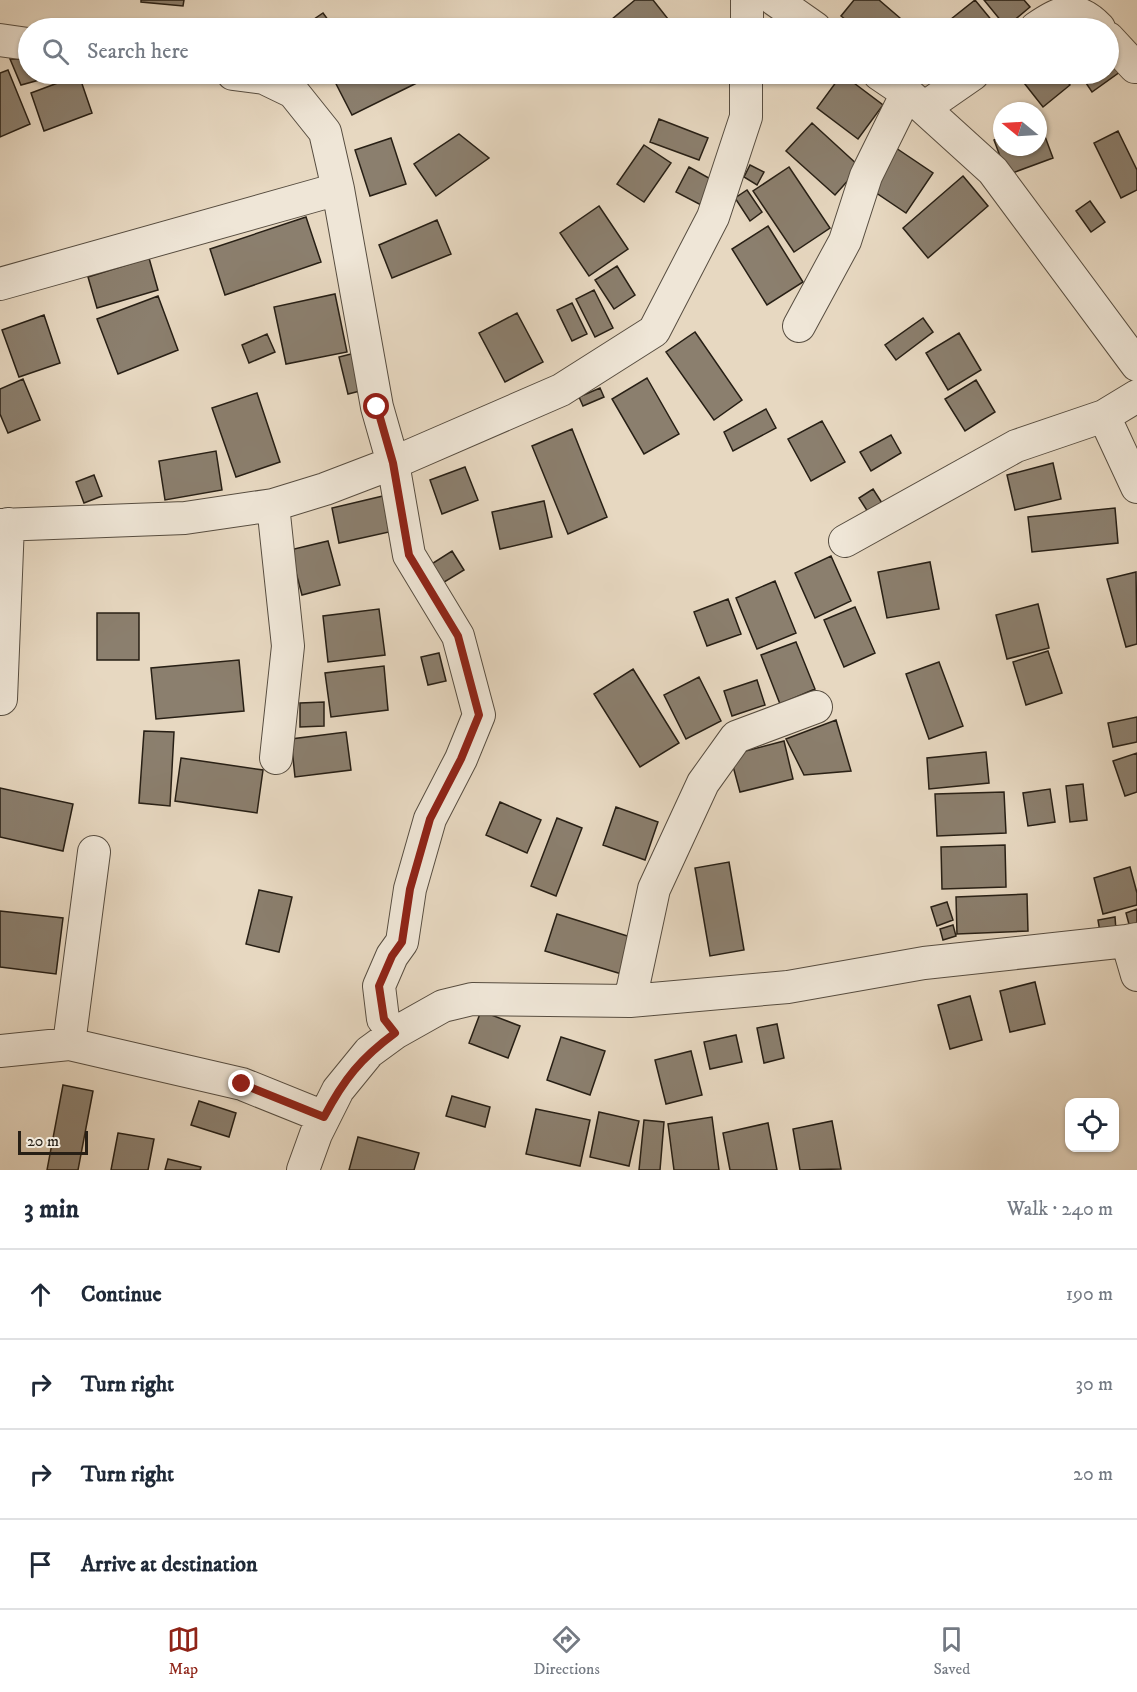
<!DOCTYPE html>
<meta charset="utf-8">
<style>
body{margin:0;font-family:"IM FELL DW Pica",serif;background:#f2f2f3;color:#1f2937}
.controls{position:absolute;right:18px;bottom:18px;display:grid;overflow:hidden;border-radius:12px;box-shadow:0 2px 4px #0004}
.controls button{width:54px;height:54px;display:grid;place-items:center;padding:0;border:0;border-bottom:2px solid #e0e1e3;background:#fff;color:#1f2937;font:30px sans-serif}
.compass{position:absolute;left:993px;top:102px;width:54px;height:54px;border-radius:50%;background:#fff;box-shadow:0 2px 4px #0004;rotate:288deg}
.scale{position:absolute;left:18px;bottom:15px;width:70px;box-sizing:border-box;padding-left:6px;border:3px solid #271f15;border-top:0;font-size:16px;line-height:21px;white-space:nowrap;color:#271f15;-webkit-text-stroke:4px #efe6d7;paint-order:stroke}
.stop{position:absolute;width:18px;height:18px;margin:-14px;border:4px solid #8f2418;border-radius:50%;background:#fff}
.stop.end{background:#8f2418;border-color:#fff;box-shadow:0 2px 6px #0008}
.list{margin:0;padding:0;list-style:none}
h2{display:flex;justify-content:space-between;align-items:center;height:78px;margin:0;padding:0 24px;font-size:26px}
h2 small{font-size:20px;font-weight:400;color:#747a83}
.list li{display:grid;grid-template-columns:39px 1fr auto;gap:18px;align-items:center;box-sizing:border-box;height:90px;padding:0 24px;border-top:2px solid #e0e1e3}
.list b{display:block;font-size:22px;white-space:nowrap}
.list em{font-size:20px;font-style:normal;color:#747a83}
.icon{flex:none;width:33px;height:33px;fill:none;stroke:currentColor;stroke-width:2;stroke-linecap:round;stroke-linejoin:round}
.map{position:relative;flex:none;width:1137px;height:1170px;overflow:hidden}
.search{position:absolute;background:#fff;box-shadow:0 2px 4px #0004;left:18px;right:18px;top:18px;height:66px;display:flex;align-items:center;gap:15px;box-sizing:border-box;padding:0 21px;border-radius:33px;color:#747a83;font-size:22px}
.sheet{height:438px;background:#fff}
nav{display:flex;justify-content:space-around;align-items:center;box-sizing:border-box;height:84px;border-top:2px solid #e0e1e3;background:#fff;font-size:16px;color:#747a83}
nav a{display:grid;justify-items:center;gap:3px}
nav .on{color:#8f2418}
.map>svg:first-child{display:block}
</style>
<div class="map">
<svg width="1137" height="1170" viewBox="0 0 1137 1170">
<rect width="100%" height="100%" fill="#e7d8c1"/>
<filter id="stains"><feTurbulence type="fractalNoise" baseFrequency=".00333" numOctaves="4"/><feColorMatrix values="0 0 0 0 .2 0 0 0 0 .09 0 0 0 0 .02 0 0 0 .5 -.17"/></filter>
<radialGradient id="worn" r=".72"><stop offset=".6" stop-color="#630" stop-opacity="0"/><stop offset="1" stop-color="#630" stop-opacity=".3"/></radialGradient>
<path fill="#8b7f6e" stroke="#271f15" stroke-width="1.5" d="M 141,0 L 184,0 L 183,6 L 141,2 Z
M 635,0 L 653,0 L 672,24 L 666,28 L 607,28 L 605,25 Z
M 854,0 L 879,0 L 900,18 L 892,28 L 856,28 L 841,16 Z
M 975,0 L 998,28 L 942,28 L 941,27 Z
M 984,0 L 1024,0 L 1030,7 L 1006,27 Z
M 323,13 L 334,28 L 301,28 Z
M 1108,46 L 1124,69 L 1092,92 L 1080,74 L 1108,74 Z
M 10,59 L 28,59 L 28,74 L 61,74 L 21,85 Z
M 8,70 L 30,124 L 0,137 L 0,73 Z
M 331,74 L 435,74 L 352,115 Z
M 842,74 L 883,105 L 858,139 L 817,108 Z
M 1017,74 L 1061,74 L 1070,85 L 1043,107 Z
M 79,75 L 92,113 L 44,131 L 31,93 Z
M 659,119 L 708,138 L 699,160 L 650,142 Z
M 812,123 L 860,167 L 835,195 L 786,151 Z
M 1038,123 L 1040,123 L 1053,158 L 1007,175 L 994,140 L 1002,137 L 1002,147 L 1038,147 Z
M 1118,131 L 1137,170 L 1137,190 L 1121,198 L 1094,143 Z
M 459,134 L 489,158 L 436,196 L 414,164 Z
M 391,138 L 406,184 L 370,196 L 355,150 Z
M 644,145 L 671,163 L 644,202 L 617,184 Z
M 893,146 L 933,173 L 906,213 L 866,186 Z
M 750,165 L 764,172 L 757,185 L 744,177 Z
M 689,167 L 716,182 L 703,206 L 676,192 Z
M 789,167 L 830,228 L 794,252 L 753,191 Z
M 963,176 L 988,206 L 928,258 L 903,228 Z
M 747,190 L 762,212 L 750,221 L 735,198 Z
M 1090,201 L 1105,222 L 1091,232 L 1076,211 Z
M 599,206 L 628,249 L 589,276 L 560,233 Z
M 306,217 L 321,262 L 225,295 L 210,249 Z
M 437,220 L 451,254 L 392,278 L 379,245 Z
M 768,226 L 803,282 L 767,305 L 732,249 Z
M 149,258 L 158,290 L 97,308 L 88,277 Z
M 617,266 L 635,295 L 614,309 L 595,280 Z
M 594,290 L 613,328 L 595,337 L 576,299 Z
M 335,294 L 347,352 L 286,364 L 274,307 Z
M 158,296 L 178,350 L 118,374 L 97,319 Z
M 572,303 L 587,334 L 572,341 L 557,310 Z
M 517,313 L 543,362 L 505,382 L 479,333 Z
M 44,315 L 60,363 L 19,377 L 2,330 Z
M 923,318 L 933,332 L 896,360 L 885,345 Z
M 695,332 L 742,400 L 714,420 L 666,352 Z
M 959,333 L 981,370 L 948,390 L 926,353 Z
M 267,334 L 275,352 L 249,363 L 242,345 Z
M 359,352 L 368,389 L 348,394 L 339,357 Z
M 647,378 L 679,434 L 644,454 L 612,399 Z
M 23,379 L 40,420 L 8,433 L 0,414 L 0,389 Z
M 976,380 L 995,412 L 965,431 L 945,399 Z
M 600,388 L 604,397 L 583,406 L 579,397 Z
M 257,393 L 280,462 L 236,477 L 212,408 Z
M 766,409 L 776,428 L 733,451 L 724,432 Z
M 822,421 L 845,462 L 811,481 L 788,439 Z
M 572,429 L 607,517 L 568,534 L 532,446 Z
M 891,435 L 901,453 L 871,471 L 860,452 Z
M 216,451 L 222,490 L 165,500 L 159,461 Z
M 1053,463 L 1061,499 L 1015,510 L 1007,475 Z
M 465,467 L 478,500 L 442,514 L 430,480 Z
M 94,475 L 102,496 L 84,503 L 76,482 Z
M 873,489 L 882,503 L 868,512 L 859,498 Z
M 383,496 L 389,532 L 339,543 L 332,508 Z
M 544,501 L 552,537 L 500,549 L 492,512 Z
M 1115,508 L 1118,543 L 1032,552 L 1028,517 Z
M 328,541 L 340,585 L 302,595 L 290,550 Z
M 452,551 L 464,570 L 441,584 L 430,565 Z
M 831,556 L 851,601 L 815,618 L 795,573 Z
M 930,562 L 939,609 L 887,618 L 878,572 Z
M 1136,572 L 1137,644 L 1126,647 L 1107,579 Z
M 775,581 L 796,633 L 757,649 L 736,598 Z
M 728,599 L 741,634 L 707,646 L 694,612 Z
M 1038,604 L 1049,648 L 1007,659 L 996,615 Z
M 855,607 L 875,653 L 844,667 L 824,620 Z
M 379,609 L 385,655 L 328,662 L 323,616 Z
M 97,613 L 139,613 L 139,660 L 97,660 Z
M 796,642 L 815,689 L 780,704 L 761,655 Z
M 1048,651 L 1062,693 L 1026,705 L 1013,662 Z
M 439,653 L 446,681 L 428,685 L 421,657 Z
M 239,660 L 244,711 L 156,719 L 151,668 Z
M 939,662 L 963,726 L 929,739 L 906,674 Z
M 384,666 L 388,710 L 331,717 L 325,673 Z
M 633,669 L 679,743 L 640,767 L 594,694 Z
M 699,677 L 721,721 L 686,739 L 664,695 Z
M 757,680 L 765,705 L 732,716 L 724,691 Z
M 324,702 L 324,726 L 300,727 L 300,703 Z
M 1137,717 L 1137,742 L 1113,747 L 1108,723 Z
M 836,720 L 851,771 L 804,775 L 786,739 Z
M 144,731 L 174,732 L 170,806 L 139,803 Z
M 346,732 L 351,770 L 295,777 L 291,739 Z
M 784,741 L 793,779 L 740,792 L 730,755 Z
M 986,752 L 989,783 L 929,789 L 927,758 Z
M 1137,753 L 1137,792 L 1125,796 L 1113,761 Z
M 181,758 L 263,770 L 257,813 L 175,801 Z
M 1083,784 L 1087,820 L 1070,822 L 1066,786 Z
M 0,788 L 73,804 L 63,851 L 0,837 Z
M 1050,789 L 1055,822 L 1028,826 L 1023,793 Z
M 1004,792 L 1006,833 L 937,836 L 935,794 Z
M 500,802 L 541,820 L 527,853 L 486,835 Z
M 616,807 L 658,822 L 645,860 L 603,845 Z
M 557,818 L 582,828 L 556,896 L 531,886 Z
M 1005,845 L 1006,887 L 942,889 L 941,847 Z
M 729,862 L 744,950 L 710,956 L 695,868 Z
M 1130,867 L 1137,893 L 1137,905 L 1103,914 L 1094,878 Z
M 259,890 L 292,897 L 279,952 L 246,944 Z
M 1027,894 L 1028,931 L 957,934 L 956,897 Z
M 947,902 L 953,920 L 937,926 L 931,907 Z
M 1137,909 L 1137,926 L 1130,928 L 1126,913 Z
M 0,911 L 63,918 L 56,974 L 0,967 Z
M 557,914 L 637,939 L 625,975 L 545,951 Z
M 1115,917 L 1116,930 L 1100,932 L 1098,920 Z
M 953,925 L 956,936 L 943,940 L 940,929 Z
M 1035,982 L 1045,1024 L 1010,1032 L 1000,991 Z
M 970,996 L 982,1040 L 950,1049 L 938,1005 Z
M 481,1011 L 520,1026 L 508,1058 L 469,1043 Z
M 777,1024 L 784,1058 L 764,1063 L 757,1028 Z
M 736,1035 L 742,1062 L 710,1069 L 704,1042 Z
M 561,1037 L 605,1051 L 590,1095 L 547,1080 Z
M 691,1051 L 702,1095 L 666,1104 L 655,1060 Z
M 63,1085 L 93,1091 L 78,1170 L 47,1170 Z
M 452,1096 L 490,1107 L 485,1127 L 446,1116 Z
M 199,1101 L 236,1113 L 229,1137 L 191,1125 Z
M 536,1109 L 590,1120 L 580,1166 L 526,1154 Z
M 599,1112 L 639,1121 L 629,1166 L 590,1157 Z
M 712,1117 L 719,1170 L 674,1170 L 668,1124 Z
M 644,1120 L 664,1122 L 660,1170 L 639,1170 Z
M 832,1121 L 841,1169 L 800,1170 L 793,1129 Z
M 768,1123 L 777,1170 L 730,1170 L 723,1133 Z
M 118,1133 L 154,1139 L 148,1170 L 111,1170 Z
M 358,1137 L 419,1153 L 414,1170 L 349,1170 Z
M 168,1159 L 201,1167 L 200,1170 L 165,1170 Z"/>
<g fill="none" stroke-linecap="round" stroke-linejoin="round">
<defs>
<path id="minor" d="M 775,0 L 815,28
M 747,28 L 747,0
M 1036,28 C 1061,11 1076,4 1099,28
M 1108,38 L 1135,67
M 0,40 L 28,44
M 233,74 L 264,78 L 293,92 L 325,132 L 338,189 L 377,407 L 393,463 L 409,555 L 458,636 L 479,715 L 461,759 L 430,819 L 410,889 L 402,942 L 392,956 L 379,986 L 383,1019 L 395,1033
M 879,74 L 907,93 L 993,171 L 1137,365
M 924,108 L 973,74
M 0,284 L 338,189
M 799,326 L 845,241 L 866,176 L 907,93
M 1104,416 L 1137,487
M 273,505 L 288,646 L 276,758
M 0,525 L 185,518 L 273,505 L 325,489 L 393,463 L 561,390 L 654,331 L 713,217 L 746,117 L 746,74
M 845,541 L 1016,446 L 1104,416 L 1137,396
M 1,699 L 8,524
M 1127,941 L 1137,975
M 630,1001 L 654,889 L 703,783 L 736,737 L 816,707
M 69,1044 L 94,852
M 0,1051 L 69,1044 L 242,1084 L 324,1117
M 303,1170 L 316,1134 L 338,1090 L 369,1052 L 395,1033 L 443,1006 L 472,999 L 630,1001 L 788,987 L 924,963 L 1127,941 L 1137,939"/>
</defs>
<use href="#minor" stroke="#574d40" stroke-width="34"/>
<use href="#minor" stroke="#efe6d7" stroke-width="32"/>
</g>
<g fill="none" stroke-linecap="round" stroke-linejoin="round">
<path stroke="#8f2418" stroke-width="8" d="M 242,1084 L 324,1117 C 344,1079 361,1058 395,1033 L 384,1019 L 379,986 L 392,956 L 402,942 L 410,889 L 430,819 L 461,759 L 479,715 L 458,636 L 409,555 L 393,463 L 377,407"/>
</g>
<rect width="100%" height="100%" filter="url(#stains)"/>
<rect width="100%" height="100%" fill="url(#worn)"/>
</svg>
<div class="controls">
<button><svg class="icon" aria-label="locate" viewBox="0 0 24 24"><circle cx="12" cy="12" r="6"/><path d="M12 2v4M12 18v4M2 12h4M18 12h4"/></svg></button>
</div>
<svg class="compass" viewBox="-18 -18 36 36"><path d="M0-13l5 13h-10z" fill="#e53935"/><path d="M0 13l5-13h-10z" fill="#747a83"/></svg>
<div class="scale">20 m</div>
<div class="stop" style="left:377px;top:407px"></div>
<div class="stop end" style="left:242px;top:1084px"></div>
<div class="search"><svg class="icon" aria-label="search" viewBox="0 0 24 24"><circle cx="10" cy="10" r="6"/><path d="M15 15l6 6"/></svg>Search here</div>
</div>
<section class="sheet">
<h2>3 min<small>Walk · 240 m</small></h2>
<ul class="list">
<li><svg class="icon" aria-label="ahead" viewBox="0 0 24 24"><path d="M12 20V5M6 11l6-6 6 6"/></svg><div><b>Continue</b></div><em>190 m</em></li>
<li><svg class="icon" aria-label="right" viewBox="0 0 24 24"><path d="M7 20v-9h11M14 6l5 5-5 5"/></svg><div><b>Turn right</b></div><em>30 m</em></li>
<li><svg class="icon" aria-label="right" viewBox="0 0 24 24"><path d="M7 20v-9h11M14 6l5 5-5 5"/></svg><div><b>Turn right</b></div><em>20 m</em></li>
<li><svg class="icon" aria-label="arrive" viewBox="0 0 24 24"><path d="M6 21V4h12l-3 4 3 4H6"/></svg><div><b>Arrive at destination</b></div></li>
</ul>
</section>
<nav>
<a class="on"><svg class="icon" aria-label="map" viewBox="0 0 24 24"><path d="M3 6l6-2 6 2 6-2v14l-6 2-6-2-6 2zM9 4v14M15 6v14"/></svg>Map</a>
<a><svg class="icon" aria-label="directions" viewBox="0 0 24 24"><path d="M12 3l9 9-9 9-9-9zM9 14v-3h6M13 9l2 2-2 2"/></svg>Directions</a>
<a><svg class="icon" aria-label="saved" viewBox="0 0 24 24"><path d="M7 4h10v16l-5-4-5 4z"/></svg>Saved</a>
</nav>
